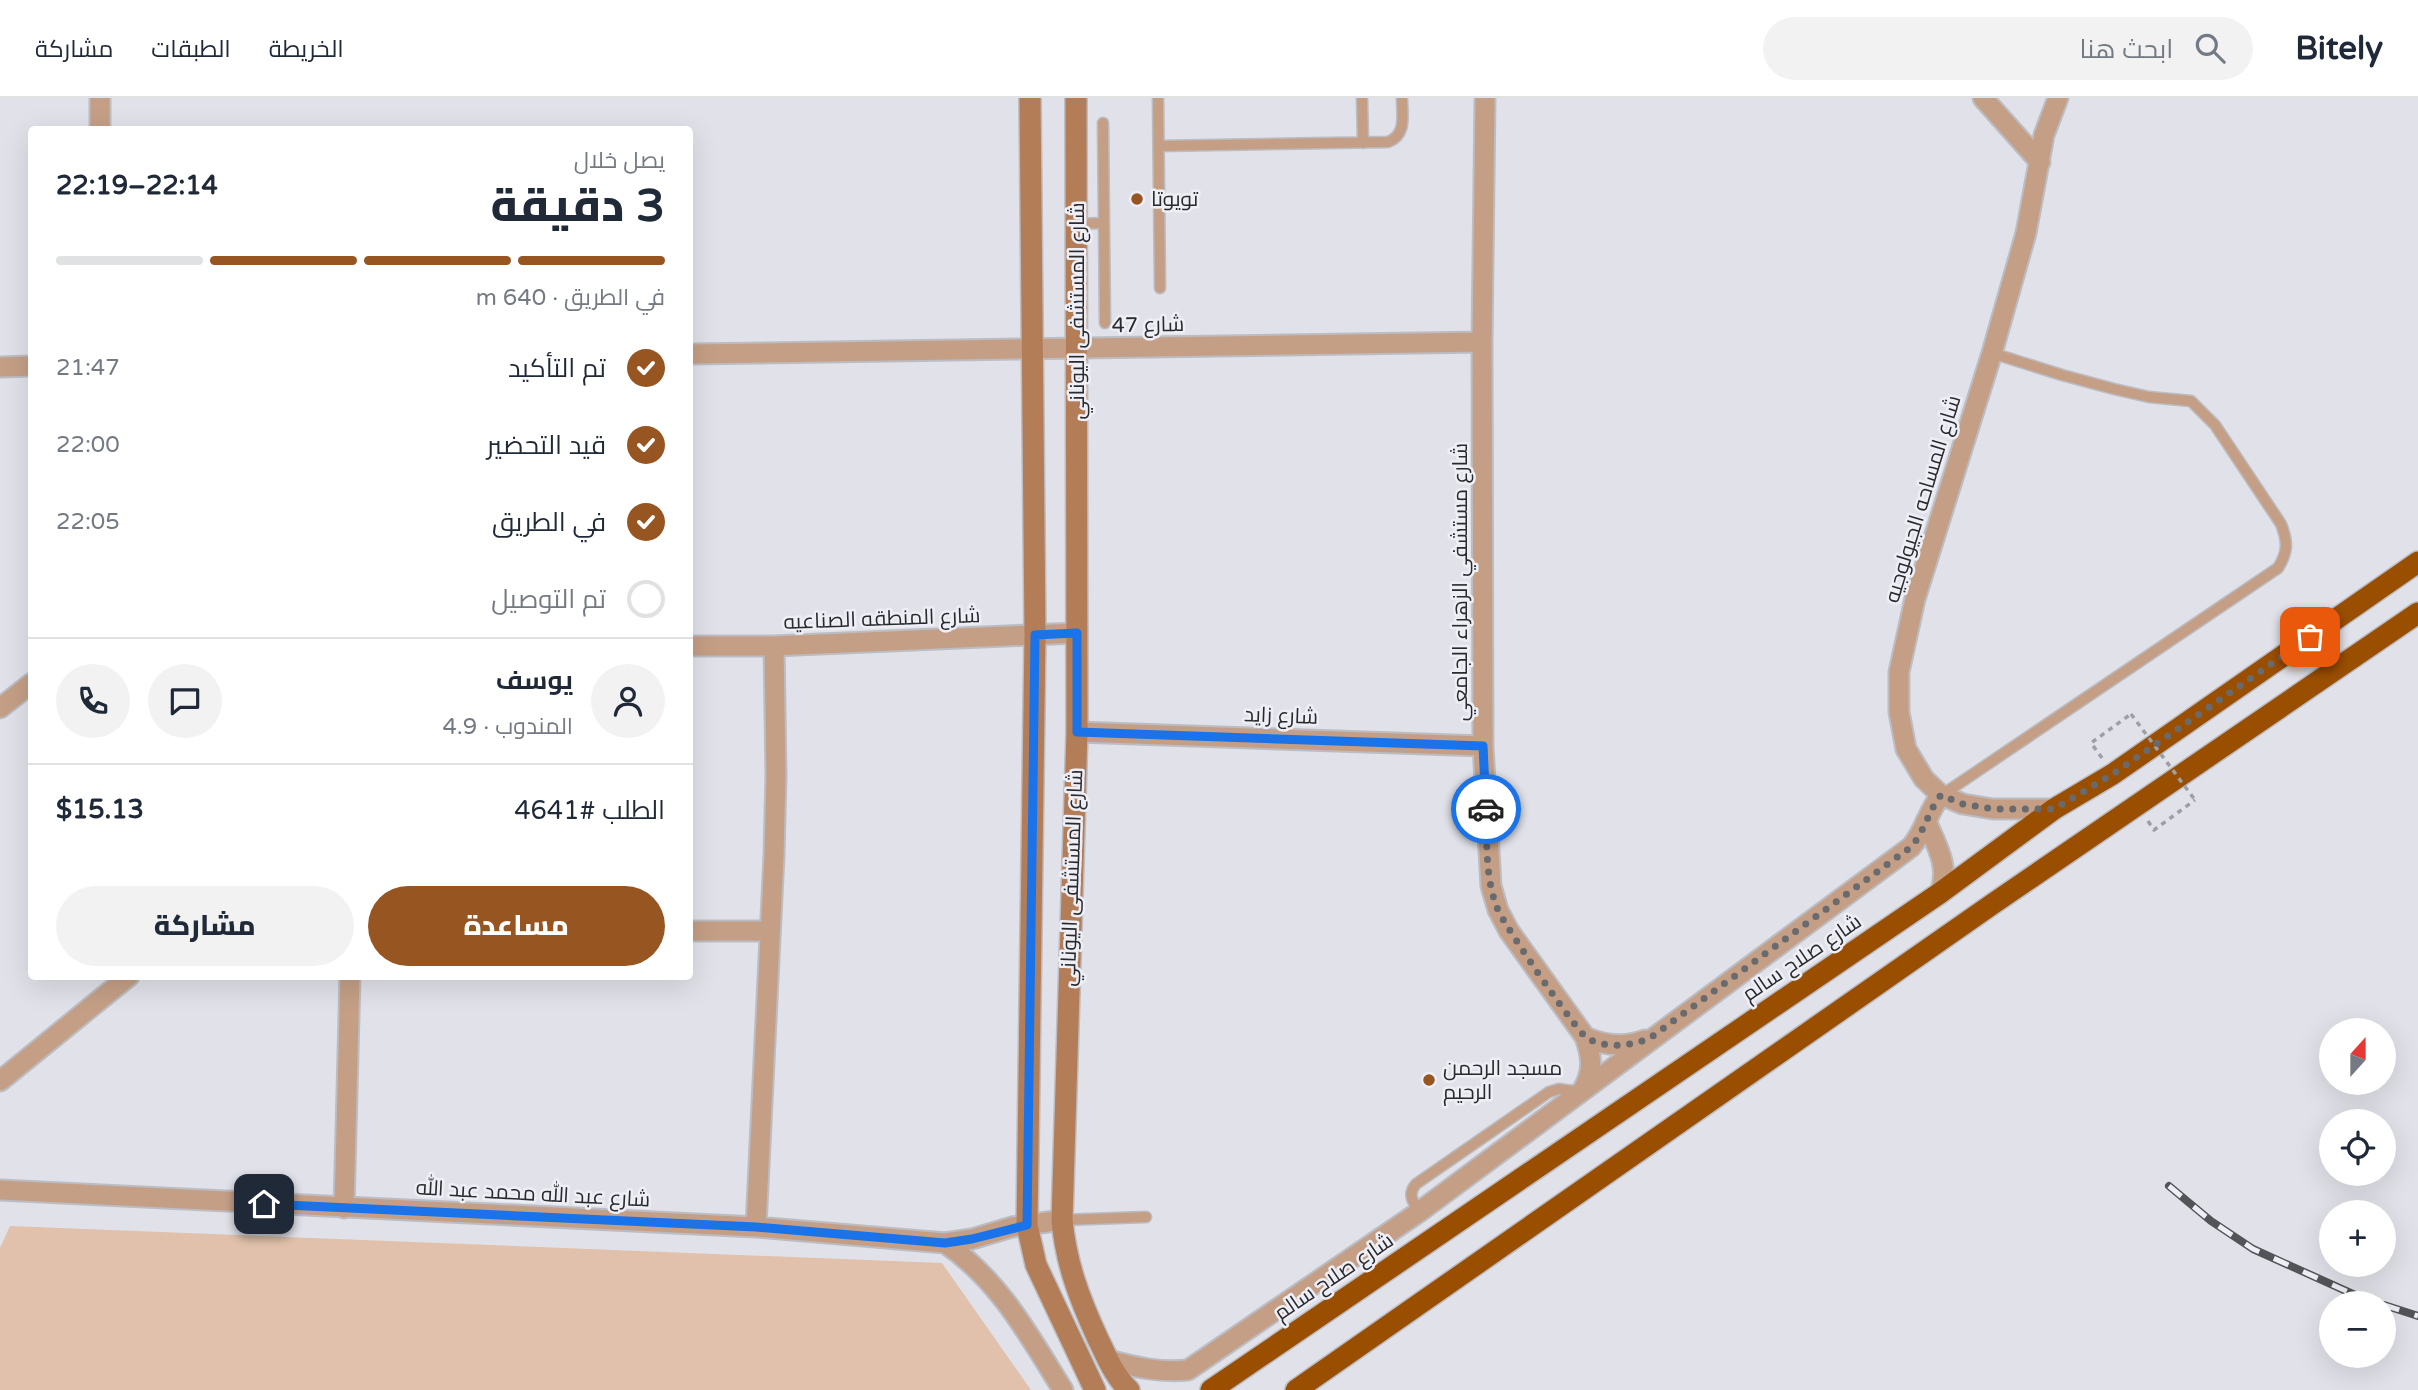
<!DOCTYPE html>
<html lang="ar">
<meta charset="utf-8">
<style>
:root{--surface:#fff;--page:#f2f2f3;--text:#1f2937;--muted:#747a83;--line:#e0e1e3;--accent:#975522}
body{margin:0;font-family:"Varela Round",Cairo,sans-serif;background:var(--page);color:var(--text);direction:rtl;height:100vh;display:flex;flex-direction:column;font-size:26px;white-space:nowrap}
*{box-sizing:border-box;margin:0}
p{font-size:23px;color:var(--muted)}
.icon{flex:none;width:38px;height:38px;fill:none;stroke:currentColor;stroke-width:2;stroke-linecap:round;stroke-linejoin:round}
.map{position:relative;flex:1;overflow:hidden;direction:ltr}
.side{position:absolute;left:28px;top:28px;width:665px;height:854px;display:flex;flex-direction:column;background:var(--surface);border-radius:7px;box-shadow:0 7px 28px #0002;direction:rtl}
.side>*{flex:none}
.needle{width:46px;rotate:21deg}
.buttons{position:absolute;left:2319px;top:920px;display:grid;gap:14px}
.buttons a{display:grid;place-items:center;width:77px;height:77px;border-radius:50%;background:var(--surface);box-shadow:0 7px 28px #0002;font-size:35px}
.pin{position:absolute;display:grid;place-items:center;width:60px;height:60px;color:#fff;margin:-30px;border-radius:14px;box-shadow:0 4px 10px #0006}
.courier{position:absolute;display:grid;place-items:center;width:70px;height:70px;margin:-35px;border:5px solid #1a73e8;border-radius:50%;background:#fff;color:#222;box-shadow:0 2px 9px #0007}
.overview em{font-style:normal;font-weight:800}
.overview div{display:flex;flex-direction:column-reverse}
.overview{display:flex;align-items:center;justify-content:space-between;height:119px;padding:0 28px}
h1{font-size:46px;font-weight:800;line-height:52px}
.bar{display:grid;grid-template-columns:repeat(4,1fr);gap:10px 7px;align-content:center;height:84px;padding:0 28px}
.bar i{height:9px;border-radius:5px;background:var(--line)}
.bar .on{background:var(--accent)}
.bar p{grid-column:span 4}
.line{display:flex;align-items:center;gap:18px;padding:0 28px;border-top:2px solid var(--line)}
.line div{flex:1}
.round{display:grid;place-items:center;flex:none;width:74px;height:74px;border-radius:37px;background:var(--page)}
ol{padding:0 28px;list-style:none}
li{display:flex;align-items:center;gap:21px;height:77px}
li p{margin-inline-start:auto}
li .icon{padding:7px;border-radius:50%;background:var(--accent);color:#fff;stroke-width:4}
li:last-child{color:var(--muted)}
li i{width:38px;height:38px;border:4px solid var(--line);border-radius:50%}
.cta{display:flex;gap:14px;margin-top:auto;padding:14px 28px}
.cta a{flex:1;height:80px;border-radius:42px;background:var(--accent);color:#fff;font-size:28px;font-weight:800;line-height:80px;text-align:center}
.cta a+a{background:var(--page);color:var(--text)}
header{display:flex;align-items:center;gap:42px;box-sizing:border-box;height:98px;padding:0 35px;background:var(--surface);border-bottom:2px solid var(--line)}
header strong{font-size:33px}
nav{display:flex;gap:38px;margin-inline-start:auto;font-size:24px}
.search{width:490px;height:63px;background:var(--page);display:flex;align-items:center;gap:18px;box-sizing:border-box;padding:0 24px;border-radius:38px;color:var(--muted);font-size:26px}
.map>svg:first-child{display:block}
</style>
<header>
<strong>Bitely</strong>
<div class="search"><svg class="icon" aria-label="search" viewBox="0 0 24 24"><circle cx="10" cy="10" r="6"/><path d="M15 15l6 6"/></svg>ابحث هنا</div>
<nav><a>الخريطة</a><a>الطبقات</a><a>مشاركة</a></nav>
</header>
<div class="map">
<svg width="2418" height="1292" viewBox="0 0 2418 1292">
<rect width="100%" height="100%" fill="#e1e2e9"/>
<path fill="#e1c1ab" d="M10 1128 942 1165 1031 1292H0V1150Z"/>
<g fill="none" stroke-linecap="round" stroke-linejoin="round">
<defs>
<path id="lane" d="M1158 0 1160 190
M1362 0 1363 45
M1103 25 1105 225
M1159 48 1388 44C1407 37 1402 17 1402 0
M1076 126 1104 125
M1942 697 2278 470C2288 454 2288 444 2281 426L2215 327 2191 303 2149 299 2114 291 2062 277 1992 255
M1419 1114C1413 1104 1407 1096 1416 1086L1549 994 1559 991 1579 994
M1062 1122 1146 1119"/>
<path id="street" d="M100 0V32
M1485 0 1482 244 1483 648 1491 788 1498 812 1509 833 1585 939C1592 959 1594 974 1582 993
M1983 0 2040 64
M690 256 1482 244
M0 269 32 268
M690 548H774L1077 535
M0 610 32 585
M1077 634 1483 648
M2054 711H1993L1963 706 1941 697 1924 681 1906 651 1899 614V574L1915 501 1992 255 2026 135 2044 37 2058 0
M1926 723C1937 748 1950 769 1940 795
M690 833H769
M1585 939C1605 948 1624 950 1645 942
M0 983 129 878
M0 1092 756 1129 945 1145 972 1141 1012 1129 1062 1122
M344 1110 350 878
M756 1129 774 757 776 677 774 548
M945 1145C1000 1183 1028 1236 1063 1292
M1108 1262C1135 1269 1159 1275 1188 1272L1419 1114 1911 749C1925 733 1928 713 1941 697"/>
<path id="secondary" d="M1030 0 1035 537 1027 1127 1036 1167 1095 1292
M1076 0 1077 634 1062 1122C1066 1166 1080 1202 1098 1241 1107 1259 1114 1278 1129 1292"/>
<path id="highway" d="M1211 1292 1940 795 2054 711 2113 676 2418 464
M1296 1292 1994 805 2418 515"/>
</defs>
<use href="#lane" stroke="#bcbdc3" stroke-width="13"/>
<use href="#street" stroke="#bcbdc3" stroke-width="23"/>
<use href="#secondary" stroke="#bcbdc3" stroke-width="24"/>
<use href="#highway" stroke="#bcbdc3" stroke-width="24"/>
<path stroke="#9e9fa4" stroke-width="3.5" stroke-dasharray="5 5" stroke-linecap="butt" d="M2102 660 2091 645 2131 616
M2148 723 2154 732 2195 702"/>
<use href="#lane" stroke="#c49f86" stroke-width="10"/>
<use href="#street" stroke="#c49f86" stroke-width="19"/>
<use href="#secondary" stroke="#b37d58" stroke-width="21"/>
<use href="#highway" stroke="#9a4e00" stroke-width="21"/>
<defs>
<path id="rail" d="M2169 1088 2211 1123 2253 1151 2364 1201 2380 1206
M2384 1207 2418 1218"/>
</defs>
<use href="#rail" stroke="#535457" stroke-width="8"/>
<use href="#rail" stroke="#eeeff6" stroke-width="5" stroke-dasharray="16" stroke-linecap="butt"/>
<path stroke="#9e9fa4" stroke-width="3.5" stroke-dasharray="5 5" stroke-linecap="butt" d="M2131 616 2195 702"/>
</g>
<g fill="none" stroke-linecap="round" stroke-linejoin="round">
<path stroke="#696a6e" stroke-width="7" stroke-dasharray="0 12.6" d="M1486 711C1487 744 1485 781 1498 812 1505 828 1576 933 1587 940 1607 951 1630 948 1650 940L1911 749C1925 733 1928 713 1941 697L1963 706 1993 711H2054L2113 676 2310 539"/>
<path stroke="#1a73e8" stroke-width="9" d="M264 1106 756 1129 945 1145 972 1141 1027 1127 1035 537 1077 535V634L1483 648 1486 711"/>
</g>
<g fill="#975522" stroke="#eeeff6" stroke-width="2.5">
<circle cx="1137" cy="101" r="7"/>
<circle cx="1429" cy="982" r="7"/>
</g>
<g text-anchor="middle" dominant-baseline="central" stroke-width="5" stroke-linejoin="round" paint-order="stroke">
<g font-size="21" fill="#292a2c" stroke="#eeeff6" text-anchor="start">
<text x="1151" y="101">تويوتا</text>
<text x="1443" y="970">مسجد الرحمن<tspan x="1443" dy="24">الرحيم</tspan></text>
</g>
<g font-size="21" fill="#292a2c" stroke="#eeeff6">
<text transform="translate(1077 213) rotate(-90)">شارع المستشفى اليوناني</text>
<text transform="translate(1148 227) rotate(-1)">شارع 47</text>
<text transform="translate(1923 401) rotate(-73)">شارع المساحه الجيولوجيه</text>
<text transform="translate(1460 484) rotate(-90)">شارع مستشفي الزهراء الجامعي</text>
<text transform="translate(882 521) rotate(-2)">شارع المنطقه الصناعيه</text>
<text transform="translate(1281 618) rotate(2)">شارع زايد</text>
<text transform="translate(1072 780) rotate(-88)">شارع المستشفى اليوناني</text>
<text transform="translate(1802 860) rotate(-34)">شارع صلاح سالم</text>
<text transform="translate(533 1096) rotate(3)">شارع عبد الله محمد عبد الله</text>
<text transform="translate(1334 1179) rotate(-34)">شارع صلاح سالم</text>
</g>
</g>
</svg>
<div class="buttons">
<a><svg class="needle" viewBox="-14 -14 28 28"><path d="M0-13l5 13h-10z" fill="#e53935"/><path d="M0 13l5-13h-10z" fill="#747a83"/></svg></a>
<a><svg class="icon" aria-label="locate" viewBox="0 0 24 24"><circle cx="12" cy="12" r="6"/><path d="M12 2v4M12 18v4M2 12h4M18 12h4"/></svg></a>
<a>+</a>
<a>−</a>
</div>
<div class="pin" style="left:2310px;top:539px;background:#ea580c"><svg class="icon" aria-label="bag" viewBox="0 0 24 24"><path d="M5 8h14l-1 12H6zM9 8a3 3 0 0 1 6 0"/></svg></div>
<div class="pin" style="left:264px;top:1106px;background:#1f2937"><svg class="icon" aria-label="home" viewBox="0 0 24 24"><path d="M3 11l9-7 9 7M6 9v11h12V9"/></svg></div>
<div class="courier" style="left:1486px;top:711px"><svg class="icon" aria-label="car" viewBox="0 0 24 24"><path d="M5 17H2v-5l4-1 3-4h7l3 4 3 1v5h-3M9 17h6M6 11h13"/><circle cx="7" cy="17" r="2"/><circle cx="17" cy="17" r="2"/></svg></div>
<section class="side">
<div class="overview"><div><h1>3 دقيقة</h1><p>يصل خلال</p></div><em>22:14–22:19</em></div>
<div class="bar"><i class="on"></i><i class="on"></i><i class="on"></i><i></i><p>في الطريق · 640 m</p></div>
<ol>
<li><svg class="icon" aria-label="check" viewBox="0 0 24 24"><path d="M5 12l5 5 9-10"/></svg>تم التأكيد<p>21:47</p></li>
<li><svg class="icon" aria-label="check" viewBox="0 0 24 24"><path d="M5 12l5 5 9-10"/></svg>قيد التحضير<p>22:00</p></li>
<li><svg class="icon" aria-label="check" viewBox="0 0 24 24"><path d="M5 12l5 5 9-10"/></svg>في الطريق<p>22:05</p></li>
<li><i></i>تم التوصيل</li>
</ol>
<div class="line" style="height:126px"><a class="round"><svg class="icon" aria-label="person" viewBox="0 0 24 24"><circle cx="12" cy="8" r="4"/><path d="M4 21q1-7 8-7t8 7"/></svg></a><div><b>يوسف</b><p>المندوب · 4.9</p></div><a class="round"><svg class="icon" aria-label="chat" viewBox="0 0 24 24"><path d="M4 5h16v11H9l-5 4z"/></svg></a><a class="round"><svg class="icon" aria-label="phone" viewBox="0 0 24 24"><path d="M5 4h4l2 5-3 2q2 4 5 5l2-3 5 2v4C11 20 4 13 5 4z"/></svg></a></div>
<div class="line" style="height:91px"><div>الطلب #4641</div><b>$15.13</b></div>
<div class="cta"><a>مساعدة</a><a>مشاركة</a></div>
</section>
</div>
